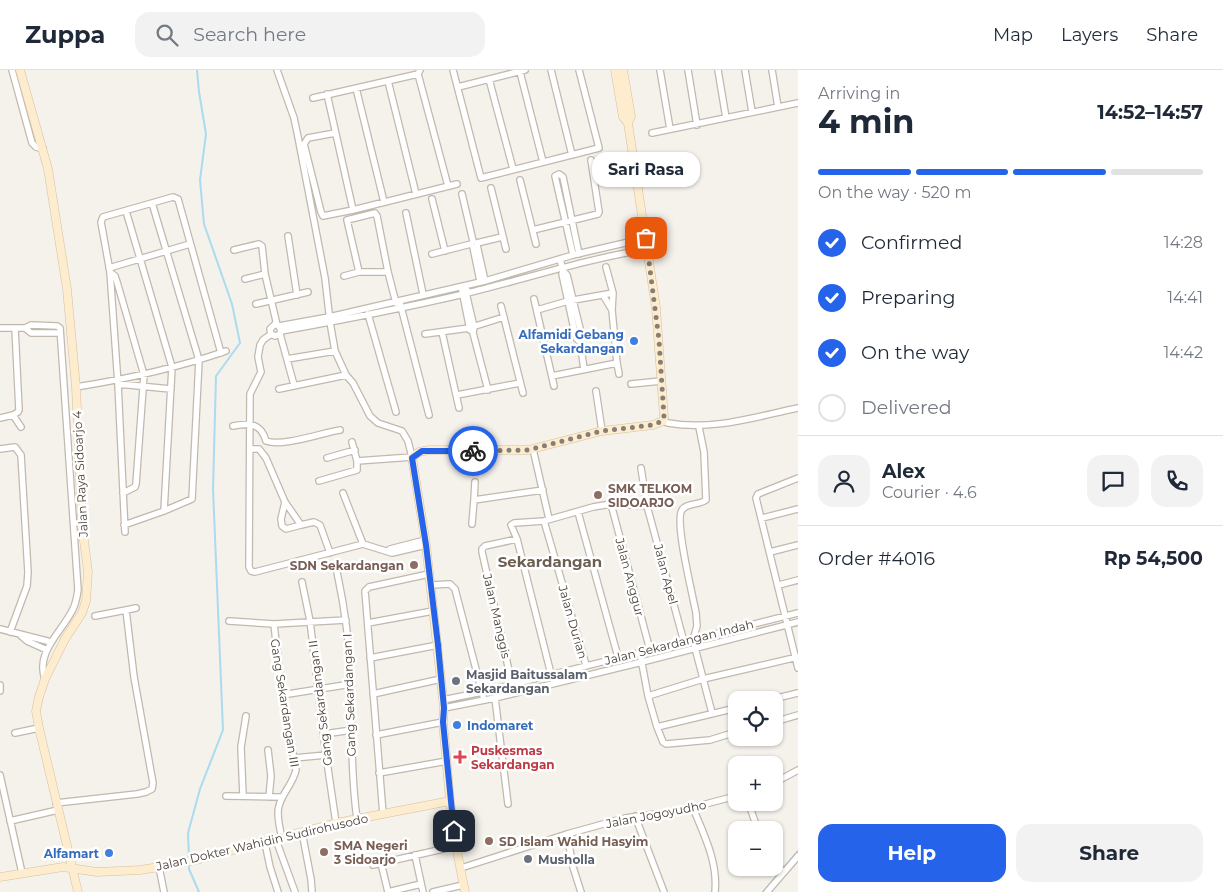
<!DOCTYPE html>
<meta charset="utf-8">
<style>
:root{--surface:#fff;--page:#f2f2f3;--text:#1f2937;--muted:#747a83;--line:#e0e1e3;--accent:#2563eb}
body{margin:0;font-family:Montserrat,sans-serif;background:var(--page);color:var(--text);height:100vh;display:flex;flex-direction:column;font-size:19px;white-space:nowrap}
*{box-sizing:border-box;margin:0}
p{font-size:16px;color:var(--muted)}
.icon{flex:none;width:28px;height:28px;fill:none;stroke:currentColor;stroke-width:2;stroke-linecap:round;stroke-linejoin:round}
.map{position:relative;flex:1;overflow:hidden}
.drawer{display:flex;flex-direction:column;background:var(--surface);width:425px}
.drawer>*{flex:none}
.fabs{position:absolute;left:728px;top:621px;display:grid;gap:10px}
.fabs a{display:grid;place-items:center;width:55px;height:55px;border-radius:10px;background:var(--surface);box-shadow:0 1px 4px #0004;font-size:25px}
.pin{position:absolute;display:grid;place-items:center;width:42px;height:42px;color:#fff;margin:-21px;border-radius:10px;box-shadow:0 2px 8px #0006}
.courier{position:absolute;display:grid;place-items:center;width:50px;height:50px;margin:-25px;border:4px solid #2563eb;border-radius:50%;background:#fff;color:#222;box-shadow:0 1px 6px #0007}
.bubble{position:absolute;height:35px;border-radius:15px;background:var(--surface);box-shadow:0 1px 4px #0004;font-size:16px;font-weight:700;line-height:35px;text-align:center}
.head em{font-style:normal;font-weight:700}
.head div{display:flex;flex-direction:column-reverse}
.head{display:flex;align-items:center;justify-content:space-between;height:85px;padding:0 20px}
h1{font-size:32px;font-weight:700;line-height:38px}
.bar{display:grid;grid-template-columns:repeat(4,1fr);gap:8px 5px;align-content:center;height:60px;padding:0 20px}
.bar i{height:6px;border-radius:4px;background:var(--line)}
.bar .on{background:var(--accent)}
.bar p{grid-column:span 4}
.line{display:flex;align-items:center;gap:12px;padding:0 20px;border-top:1px solid var(--line)}
.line div{flex:1}
.round{display:grid;place-items:center;flex:none;width:52px;height:52px;border-radius:15px;background:var(--page)}
ol{padding:0 20px;list-style:none}
li{display:flex;align-items:center;gap:15px;height:55px}
li p{margin-inline-start:auto}
li .icon{padding:5px;border-radius:50%;background:var(--accent);color:#fff;stroke-width:4}
li:last-child{color:var(--muted)}
li i{width:28px;height:28px;border:2px solid var(--line);border-radius:50%}
.button{display:flex;gap:10px;margin-top:auto;padding:10px 20px}
.button a{flex:1;height:58px;border-radius:15px;background:var(--accent);color:#fff;font-size:20px;font-weight:700;line-height:58px;text-align:center}
.button a+a{background:var(--page);color:var(--text)}
header{display:flex;align-items:center;gap:30px;box-sizing:border-box;height:70px;padding:0 25px;background:var(--surface);border-bottom:1px solid var(--line)}
header strong{font-size:24px}
nav{display:flex;gap:28px;margin-inline-start:auto;font-size:18px}
.search{width:350px;height:45px;background:var(--page);display:flex;align-items:center;gap:12px;box-sizing:border-box;padding:0 18px;border-radius:15px;color:var(--muted);font-size:19px}
main{display:flex;flex:1;min-height:0}
.map>svg:first-child{display:block}
</style>
<header>
<strong>Zuppa</strong>
<div class="search"><svg class="icon" aria-label="search" viewBox="0 0 24 24"><circle cx="10" cy="10" r="6"/><path d="M15 15l6 6"/></svg>Search here</div>
<nav><a>Map</a><a>Layers</a><a>Share</a></nav>
</header>
<main>
<div class="map">
<svg width="798" height="822" viewBox="0 0 798 822">
<rect width="100%" height="100%" fill="#f5f1eb"/>
<g fill="none" stroke-linecap="round" stroke-linejoin="round">
<path stroke="#abdbef" stroke-width="2" d="M189 789 188 763 200 719 223 660 213 419 216 306 240 273 232 234 204 154 200 110 206 64 199 22 197 0
M189 794V799L199 822
M763 822 798 781"/>
<defs>
<path id="street" d="M12 0 32 73 36 77 43 79
M277 0 294 48 298 67 325 208 330 252 335 281 346 305 353 313 370 346 378 353 402 361 408 371 412 387 357 391V400L319 411
M420 0 418 4 448 116
M453 0 481 108 599 78 579 0
M551 0 572 85
M660 0 670 59
M688 0 697 55
M718 0 726 48
M745 0 752 42
M772 0 778 37
M520 2 543 92
M489 9 513 99
M388 11 416 124
M458 17 525 0
M356 18 384 132
M327 24 353 140
M313 28 418 4
M335 63 308 68 304 74 321 142 323 146 353 140 457 114
M652 63 798 33
M520 110 536 174
M491 118 506 179
M462 124 473 171
M432 129 445 181
M152 133 199 290 192 429 164 441
M406 143 423 224
M533 160 598 144 599 142 591 90
M288 166 297 225
M477 173 502 167
M477 175 485 211
M473 177 480 211
M234 180 259 174 262 176 265 204 277 255
M432 184 471 174
M573 185 555 106 559 104 563 107 579 184
M560 189 563 201 567 205 582 267 580 272 584 299
M606 197 613 223 612 240 617 293 619 304
M109 198 190 174
M563 201 562 204 576 268 580 272
M110 202 115 206 117 212 144 305 136 414 135 417 123 423
M359 202 347 150 375 143 377 146 388 202 396 233
M344 206 359 202H388
M245 209 265 204
M462 220 470 260
M467 220 466 223 474 257 473 263 488 320
M603 225 612 240
M534 229 554 316
M400 233 429 345
M256 234 308 222
M501 236 523 323
M537 240 568 231 613 223
M368 244 396 342
M279 256 329 247 485 211 573 185 646 168
M0 258H25L31 255 57 256 60 258 78 520C77 526 76 533 73 539 62 562 35 582 45 609
M25 258 31 263H60
M281 261 279 256 275 254 270 259 271 264 275 266 280 264 281 261C342 250 404 238 464 224 525 209 586 189 648 179
M442 262 459 338
M271 264 263 270 260 275 258 287 261 302 250 324 249 497 251 501 255 502 363 474 392 483 426 475
M280 264 294 315
M425 264 469 258 504 247
M287 289 335 281
M552 306 617 293
M118 314 171 319
M631 314 661 311
M76 317C127 309 177 298 226 281
M279 319 346 305
M596 321 602 361
M457 325 520 313
M13 345 21 357
M664 347 665 352 668 353C711 361 755 347 798 338
M0 348 13 345 18 342 19 340 15 258
M233 356C250 353 261 353 266 371 283 377 321 363 340 360
M699 357 704 382 706 430C700 435 686 433 682 440 674 451 693 526 696 543L697 556 693 570 712 643
M352 372 357 391
M0 379 15 377 21 385 28 502 27 516 10 562
M250 379H259L266 388 285 432 301 455 314 452 320 455 330 483
M533 379 549 449
M327 388 355 380
M641 398 647 436 684 572
M798 408 758 424 756 428 798 598
M475 412 474 430 543 420
M343 423 363 474
M285 432 281 449 282 456 286 459 301 455
M611 434 650 580
M578 442 618 587
M762 448 798 439
M544 451 586 595
M472 454 474 430
M124 455 164 441 172 297 126 141
M125 462 118 314 110 202 101 152 103 147 173 127 178 129 221 283
M388 481 390 479 425 470
M770 482 798 475
M337 502C345 539 350 577 351 616 352 660 351 705 357 749
M302 512 310 551 326 685 336 753
M431 515 450 514 455 519 483 626
M779 515 798 510
M95 546 126 540
M229 551 274 554 346 550
M368 553 433 541
M274 554 282 625 296 700C293 714 282 723 279 736 276 745 280 759 282 768
M0 559 51 572
M20 565 27 571 47 580
M640 583 648 626 657 657 736 638
M370 588 438 575
M551 604 517 469 511 455 514 453 544 451 593 437 611 434 647 436
M512 614 482 482V479L485 476 517 469
M0 615V621
M373 624 441 609
M282 625 351 614
M648 626 703 609 798 587
M495 628 508 734
M443 630 482 622 798 543
M769 630 798 623
M444 638 495 628 642 592 798 552
M774 652 798 645
M657 657 663 672 666 674 710 670 736 662
M15 663 39 658
M324 664 352 660
M376 665 443 652
M268 680 271 706 269 727
M294 688 326 685
M379 703 447 691
M0 705 22 803
M774 713 798 700
M226 726 282 727
M243 726 241 677 246 646
M748 732 758 760
M56 733 137 724 146 722 152 719 153 713 134 607 126 540 136 538
M693 738C704 765 718 792 715 822
M383 744 365 521 369 517 429 504
M635 746 664 822
M10 751 58 740
M302 762 311 809 312 822
M567 764 573 797 581 822
M276 770 295 822
M265 773 270 797 278 822
M415 785 423 822
M774 789 783 802
M381 793 388 822
M373 795 456 776
M159 797 164 822
M461 798 567 764 625 748 679 741 736 726
M388 822 421 814
M433 822 463 815
M767 822 798 786"/>
<path id="secondary" d="M20 0 48 99 67 219 76 317 82 455 88 502 86 531 82 543 65 569 45 609 39 627 36 641 39 658 78 822
M615 0 623 47 628 53
M0 807 63 797 97 802 140 800 159 797 200 789 336 753 450 731
M465 822 456 776 450 731 443 652 444 638 426 475 412 387 419 382 429 380H528L602 361 653 355 663 351 664 347 656 238 628 53 631 46 623 0"/>
</defs>
<use href="#street" stroke="#c1b8ae" stroke-width="8"/>
<use href="#secondary" stroke="#d6c19f" stroke-width="9"/>
<use href="#street" stroke="#fff" stroke-width="5.5"/>
<use href="#secondary" stroke="#fdecce" stroke-width="8"/>
</g>
<g fill="none" stroke-linecap="round" stroke-linejoin="round">
<path stroke="#867f77" stroke-width="5" stroke-dasharray="0 9" d="M473 381 528 380 602 361 653 355 662 351 664 347 659 270 646 168"/>
<path stroke="#2563eb" stroke-width="6" d="M454 761 443 652 444 638 438 575 426 475 412 388 422 381H473"/>
</g>
<g fill="#3f7fe0" stroke="#fff" stroke-width="2">
<circle cx="634" cy="271" r="5"/>
<circle cx="457" cy="655" r="5"/>
<circle cx="109" cy="783" r="5"/>
</g>
<g fill="#8d6e63" stroke="#fff" stroke-width="2">
<circle cx="598" cy="425" r="5"/>
<circle cx="414" cy="495" r="5"/>
<circle cx="489" cy="771" r="5"/>
<circle cx="324" cy="782" r="5"/>
</g>
<g fill="#6b7280" stroke="#fff" stroke-width="2">
<circle cx="456" cy="611" r="5"/>
<circle cx="528" cy="789" r="5"/>
</g>
<path fill="#e0444e" stroke="#fff" stroke-width="2" d="M457.5 679.5h5v5h5v5h-5v5h-5v-5h-5v-5h5z"/>
<g text-anchor="middle" dominant-baseline="central" stroke-width="5" stroke-linejoin="round" paint-order="stroke">
<g font-size="12" font-weight="bold" fill="#366cbe" stroke="#fff" text-anchor="end">
<text x="624" y="264">Alfamidi Gebang<tspan x="624" dy="14">Sekardangan</tspan></text>
<text x="467" y="655" text-anchor="start">Indomaret</text>
<text x="99" y="783">Alfamart</text>
</g>
<g font-size="12" fill="#4a4139" stroke="#fff">
<text transform="translate(80 404) rotate(-93)">Jalan Raya Sidoarjo 4</text>
<text transform="translate(666 504) rotate(75)">Jalan Apel</text>
<text transform="translate(630 507) rotate(75)">Jalan Anggur</text>
<text transform="translate(497 546) rotate(77)">Jalan Manggis</text>
<text transform="translate(573 552) rotate(74)">Jalan Durian</text>
<text transform="translate(679 572) rotate(-14)">Jalan Sekardangan Indah</text>
<text transform="translate(349 625) rotate(-92)">Gang Sekardangan I</text>
<text transform="translate(285 633) rotate(81)">Gang Sekardangan III</text>
<text transform="translate(320 633) rotate(-97)">Gang Sekardangan II</text>
<text transform="translate(656 744) rotate(-11)">Jalan Jogoyudho</text>
<text transform="translate(262 772) rotate(-13)">Jalan Dokter Wahidin Sudirohusodo</text>
</g>
<g font-size="12" font-weight="bold" fill="#785e54" stroke="#fff" text-anchor="start">
<text x="608" y="418">SMK TELKOM<tspan x="608" dy="14">SIDOARJO</tspan></text>
<text x="404" y="495" text-anchor="end">SDN Sekardangan</text>
<text x="499" y="771">SD Islam Wahid Hasyim</text>
<text x="334" y="775">SMA Negeri<tspan x="334" dy="14">3 Sidoarjo</tspan></text>
</g>
<g font-size="12" font-weight="bold" fill="#5b616d" stroke="#fff" text-anchor="start">
<text x="466" y="604">Masjid Baitussalam<tspan x="466" dy="14">Sekardangan</tspan></text>
<text x="538" y="789">Musholla</text>
</g>
<g font-size="12" font-weight="bold" fill="#be3a42" stroke="#fff" text-anchor="start">
<text x="471" y="680">Puskesmas<tspan x="471" dy="14">Sekardangan</tspan></text>
</g>
<g font-size="15" font-weight="bold" fill="#6c5e51" stroke="#fff">
<text x="550" y="491">Sekardangan</text>
</g>
</g>
</svg>
<div class="fabs">
<a><svg class="icon" aria-label="locate" viewBox="0 0 24 24"><circle cx="12" cy="12" r="6"/><path d="M12 2v4M12 18v4M2 12h4M18 12h4"/></svg></a>
<a>+</a>
<a>−</a>
</div>
<div class="pin" style="left:646px;top:168px;background:#ea580c"><svg class="icon" aria-label="bag" viewBox="0 0 24 24"><path d="M5 8h14l-1 12H6zM9 8a3 3 0 0 1 6 0"/></svg></div>
<div class="pin" style="left:454px;top:761px;background:#1f2937"><svg class="icon" aria-label="home" viewBox="0 0 24 24"><path d="M3 11l9-7 9 7M6 9v11h12V9"/></svg></div>
<div class="courier" style="left:473px;top:381px"><svg class="icon" aria-label="bike" viewBox="0 0 24 24"><circle cx="6" cy="16" r="4"/><circle cx="18" cy="16" r="4"/><path d="M6 16l4-8h5l3 8M10 8l3 8H6M13 5h3"/></svg></div>
<div class="bubble" style="left:592px;top:82px;width:108px">Sari Rasa</div>
</div>
<section class="drawer">
<div class="head"><div><h1>4 min</h1><p>Arriving in</p></div><em>14:52–14:57</em></div>
<div class="bar"><i class="on"></i><i class="on"></i><i class="on"></i><i></i><p>On the way · 520 m</p></div>
<ol>
<li><svg class="icon" aria-label="check" viewBox="0 0 24 24"><path d="M5 12l5 5 9-10"/></svg>Confirmed<p>14:28</p></li>
<li><svg class="icon" aria-label="check" viewBox="0 0 24 24"><path d="M5 12l5 5 9-10"/></svg>Preparing<p>14:41</p></li>
<li><svg class="icon" aria-label="check" viewBox="0 0 24 24"><path d="M5 12l5 5 9-10"/></svg>On the way<p>14:42</p></li>
<li><i></i>Delivered</li>
</ol>
<div class="line" style="height:90px"><a class="round"><svg class="icon" aria-label="person" viewBox="0 0 24 24"><circle cx="12" cy="8" r="4"/><path d="M4 21q1-7 8-7t8 7"/></svg></a><div><b>Alex</b><p>Courier · 4.6</p></div><a class="round"><svg class="icon" aria-label="chat" viewBox="0 0 24 24"><path d="M4 5h16v11H9l-5 4z"/></svg></a><a class="round"><svg class="icon" aria-label="phone" viewBox="0 0 24 24"><path d="M5 4h4l2 5-3 2q2 4 5 5l2-3 5 2v4C11 20 4 13 5 4z"/></svg></a></div>
<div class="line" style="height:65px"><div>Order #4016</div><b>Rp 54,500</b></div>
<div class="button"><a>Help</a><a>Share</a></div>
</section>
</main>
